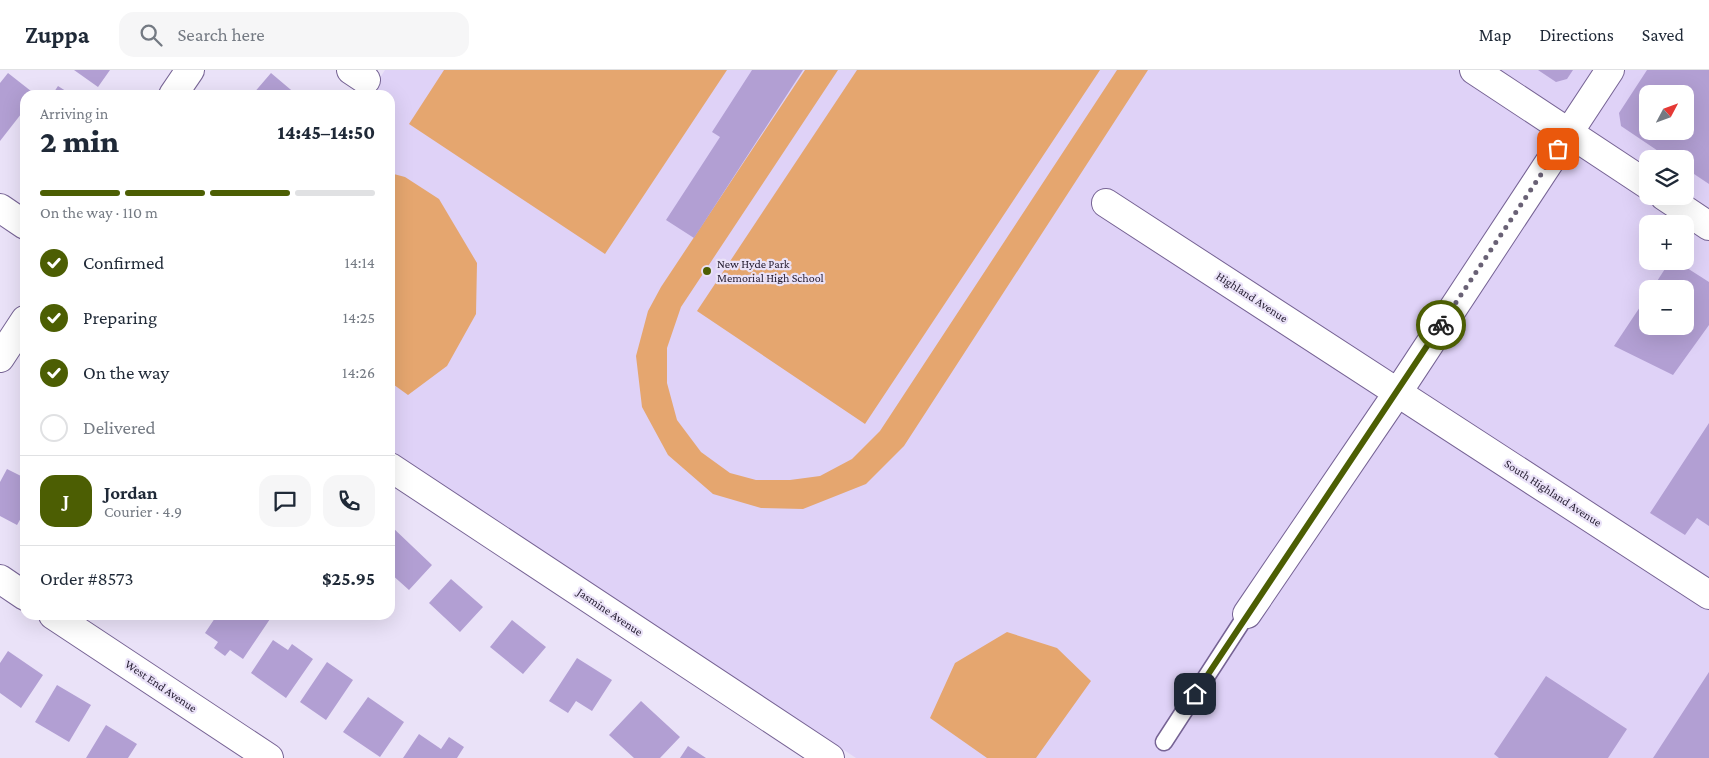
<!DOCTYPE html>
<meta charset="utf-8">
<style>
:root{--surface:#fff;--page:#f6f6f7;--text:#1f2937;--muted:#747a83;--line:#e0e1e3;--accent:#4c5e03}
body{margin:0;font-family:"Crimson Pro",serif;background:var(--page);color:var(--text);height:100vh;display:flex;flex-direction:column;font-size:19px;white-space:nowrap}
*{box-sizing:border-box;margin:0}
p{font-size:16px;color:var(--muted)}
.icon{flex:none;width:28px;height:28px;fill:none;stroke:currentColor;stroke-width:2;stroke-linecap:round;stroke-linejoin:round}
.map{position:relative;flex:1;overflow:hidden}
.sheet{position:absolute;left:20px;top:20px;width:375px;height:530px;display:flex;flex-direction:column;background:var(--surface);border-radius:15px;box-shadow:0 5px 20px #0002}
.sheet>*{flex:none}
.needle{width:32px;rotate:49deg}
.fabs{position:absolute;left:1639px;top:15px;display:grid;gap:10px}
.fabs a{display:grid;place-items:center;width:55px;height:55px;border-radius:10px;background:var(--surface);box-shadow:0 5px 20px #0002;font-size:25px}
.pin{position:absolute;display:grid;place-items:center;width:42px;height:42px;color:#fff;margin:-21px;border-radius:10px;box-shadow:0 2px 8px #0006}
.courier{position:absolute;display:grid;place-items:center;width:50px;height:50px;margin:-25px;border:4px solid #4c5e03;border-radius:50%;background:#fff;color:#222;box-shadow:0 1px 6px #0007}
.overview em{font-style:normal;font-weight:800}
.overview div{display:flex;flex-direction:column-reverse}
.overview{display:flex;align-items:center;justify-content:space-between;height:85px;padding:0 20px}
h1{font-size:32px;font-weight:800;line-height:38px}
.bar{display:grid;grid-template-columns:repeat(4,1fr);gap:8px 5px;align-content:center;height:60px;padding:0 20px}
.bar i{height:6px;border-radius:4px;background:var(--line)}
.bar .selected{background:var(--accent)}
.bar p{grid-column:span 4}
.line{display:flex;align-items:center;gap:12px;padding:0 20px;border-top:1px solid var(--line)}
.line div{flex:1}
.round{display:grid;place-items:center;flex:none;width:52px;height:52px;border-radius:15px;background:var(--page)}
ol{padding:0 20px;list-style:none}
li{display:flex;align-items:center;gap:15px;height:55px}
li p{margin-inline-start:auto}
li .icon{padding:5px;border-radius:50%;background:var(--accent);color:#fff;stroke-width:4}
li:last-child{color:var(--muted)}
li i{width:28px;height:28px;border:2px solid var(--line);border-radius:50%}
header{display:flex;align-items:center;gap:30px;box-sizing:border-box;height:70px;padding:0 25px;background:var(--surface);border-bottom:1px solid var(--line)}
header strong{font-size:24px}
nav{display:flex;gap:28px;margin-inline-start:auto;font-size:18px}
.search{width:350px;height:45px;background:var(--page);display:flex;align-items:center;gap:12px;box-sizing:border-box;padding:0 18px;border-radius:15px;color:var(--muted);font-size:19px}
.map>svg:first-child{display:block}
</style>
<header>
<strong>Zuppa</strong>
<div class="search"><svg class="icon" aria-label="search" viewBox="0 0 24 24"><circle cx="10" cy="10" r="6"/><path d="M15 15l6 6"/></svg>Search here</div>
<nav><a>Map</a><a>Directions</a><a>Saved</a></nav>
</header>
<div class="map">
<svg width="1709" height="688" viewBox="0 0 1709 688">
<rect width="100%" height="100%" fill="#eae2f8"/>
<path fill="#dfd2f7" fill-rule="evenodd" d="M385 0H1709V688H856L390 380V25H369ZM1648 24H1685V61H1648ZM1648 89H1685V126H1648ZM1648 154H1685V191H1648ZM1648 219H1685V256H1648Z"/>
<path fill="#e5a66f" d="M444 0H727L605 184 409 54Z
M805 0H838L681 237 667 278V313L677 350 701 382 730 403 756 410H790L820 406 852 389 880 361 1117 0H1148L904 376 866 414 803 439 761 438 713 424 668 385 642 337 636 286 648 241 661 217Z
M857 0H1100L865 354 697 241Z
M390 103 405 107 439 129 477 193 476 244 447 296 408 325 390 312Z
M1007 562 1057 578 1091 611 1036 688H987L930 648 955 593Z"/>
<path fill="#b29fd3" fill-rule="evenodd" d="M74 0H110L98 17Z
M752 0H803L694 168 666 150 720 67 712 62Z
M1538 0H1573L1567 9 1556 12Z
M1647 0H1709V114L1685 98V89H1670L1621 56 1619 43ZM1648 24H1685V61H1648Z
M8 3 36 25H25V39L0 71V13Z
M271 3 297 25H252Z
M58 16 72 25H52Z
M1670 191H1676L1709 212V255L1673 305 1614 276 1648 225V256H1685V219H1652Z
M1709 353V456L1697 448 1685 465 1650 443Z
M7 399 25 408V441L17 455 0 446V412Z
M391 456 432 495 409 520 390 503Z
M451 509 483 537 460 562 429 533Z
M217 545H263L270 549 243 589 230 580 225 586 214 578 218 572 205 563Z
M512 550 546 577 523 604 490 577Z
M273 570 288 580 292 574 313 589 286 628 251 603Z
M8 581 43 605 21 638 0 623V593Z
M577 588 612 610 592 641 576 631 568 643 549 631Z
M327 592 353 610 326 650 300 632Z
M1709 602V688H1653Z
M1546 606 1627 659 1608 688H1499L1494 684Z
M57 615 91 635 69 672 35 652Z
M368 627 404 652 380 687 343 662Z
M641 631 680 667 660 688H634L609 665Z
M106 655 137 674 128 688H86Z
M419 664 441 679 449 667 464 677 457 688H403Z
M688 676 706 688H680Z"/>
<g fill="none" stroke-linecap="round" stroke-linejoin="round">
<defs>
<path id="lane" d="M1164 672 1247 544"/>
<path id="street" d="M351 0 366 10
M1474 0 1648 115
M173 25 190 0
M1664 126 1709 156
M1106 133 1709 525
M0 138 25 155
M0 288 25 250
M390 397 830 688
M0 509 25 526
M1247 544 1398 322 1610 0
M53 545 269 688"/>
</defs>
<use href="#lane" stroke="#766394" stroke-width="19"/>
<use href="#street" stroke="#766394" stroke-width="30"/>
<use href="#lane" stroke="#fff" stroke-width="16"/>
<use href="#street" stroke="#fff" stroke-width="28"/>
</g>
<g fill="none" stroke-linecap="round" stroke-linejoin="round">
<path stroke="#696175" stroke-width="5" stroke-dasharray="0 9" d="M1441 255 1558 79"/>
<path stroke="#4c5e03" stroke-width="6" d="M1195 624 1441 255"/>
</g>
<circle fill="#4c5e03" stroke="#eae2f8" stroke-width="2" cx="707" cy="201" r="5"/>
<g text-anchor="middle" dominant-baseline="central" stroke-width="4.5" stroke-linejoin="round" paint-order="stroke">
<g font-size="12" fill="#231b2f" stroke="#eae2f8" text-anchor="start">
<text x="717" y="194">New Hyde Park<tspan x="717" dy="14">Memorial High School</tspan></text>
</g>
<g font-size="12" fill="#231b2f" stroke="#eae2f8">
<text transform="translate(1252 227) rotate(33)">Highland Avenue</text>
<text transform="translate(1553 423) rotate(33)">South Highland Avenue</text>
<text transform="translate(610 542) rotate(34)">Jasmine Avenue</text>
<text transform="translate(161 616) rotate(34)">West End Avenue</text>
</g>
</g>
</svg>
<div class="fabs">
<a><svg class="needle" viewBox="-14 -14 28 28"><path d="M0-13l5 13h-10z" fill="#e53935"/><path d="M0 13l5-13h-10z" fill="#747a83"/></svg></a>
<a><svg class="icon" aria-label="layers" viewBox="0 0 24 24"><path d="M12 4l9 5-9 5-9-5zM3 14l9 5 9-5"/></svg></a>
<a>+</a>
<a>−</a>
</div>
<div class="pin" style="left:1558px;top:79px;background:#ea580c"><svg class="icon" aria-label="bag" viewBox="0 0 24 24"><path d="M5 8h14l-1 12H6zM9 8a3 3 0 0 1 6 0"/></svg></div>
<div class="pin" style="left:1195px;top:624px;background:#1f2937"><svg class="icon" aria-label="home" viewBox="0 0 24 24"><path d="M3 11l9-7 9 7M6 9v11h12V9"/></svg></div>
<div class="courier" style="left:1441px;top:255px"><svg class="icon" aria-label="bike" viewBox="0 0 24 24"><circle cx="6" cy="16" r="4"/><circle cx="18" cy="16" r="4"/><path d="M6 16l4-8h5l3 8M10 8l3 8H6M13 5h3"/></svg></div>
<section class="sheet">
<div class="overview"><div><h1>2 min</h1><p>Arriving in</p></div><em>14:45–14:50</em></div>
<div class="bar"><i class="selected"></i><i class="selected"></i><i class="selected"></i><i></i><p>On the way · 110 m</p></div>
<ol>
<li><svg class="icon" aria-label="check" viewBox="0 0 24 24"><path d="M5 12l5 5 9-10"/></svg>Confirmed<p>14:14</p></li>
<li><svg class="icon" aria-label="check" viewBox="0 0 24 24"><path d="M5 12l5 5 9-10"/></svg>Preparing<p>14:25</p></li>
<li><svg class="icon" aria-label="check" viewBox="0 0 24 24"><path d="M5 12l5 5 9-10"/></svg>On the way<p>14:26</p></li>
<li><i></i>Delivered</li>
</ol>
<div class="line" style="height:90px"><b class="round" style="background:var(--accent);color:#fff">J</b><div><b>Jordan</b><p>Courier · 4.9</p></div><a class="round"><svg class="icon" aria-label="chat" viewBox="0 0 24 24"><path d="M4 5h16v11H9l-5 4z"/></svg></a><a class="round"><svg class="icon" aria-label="phone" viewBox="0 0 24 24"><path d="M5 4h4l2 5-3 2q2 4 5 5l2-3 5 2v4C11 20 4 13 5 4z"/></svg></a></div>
<div class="line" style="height:65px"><div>Order #8573</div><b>$25.95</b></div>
</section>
</div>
